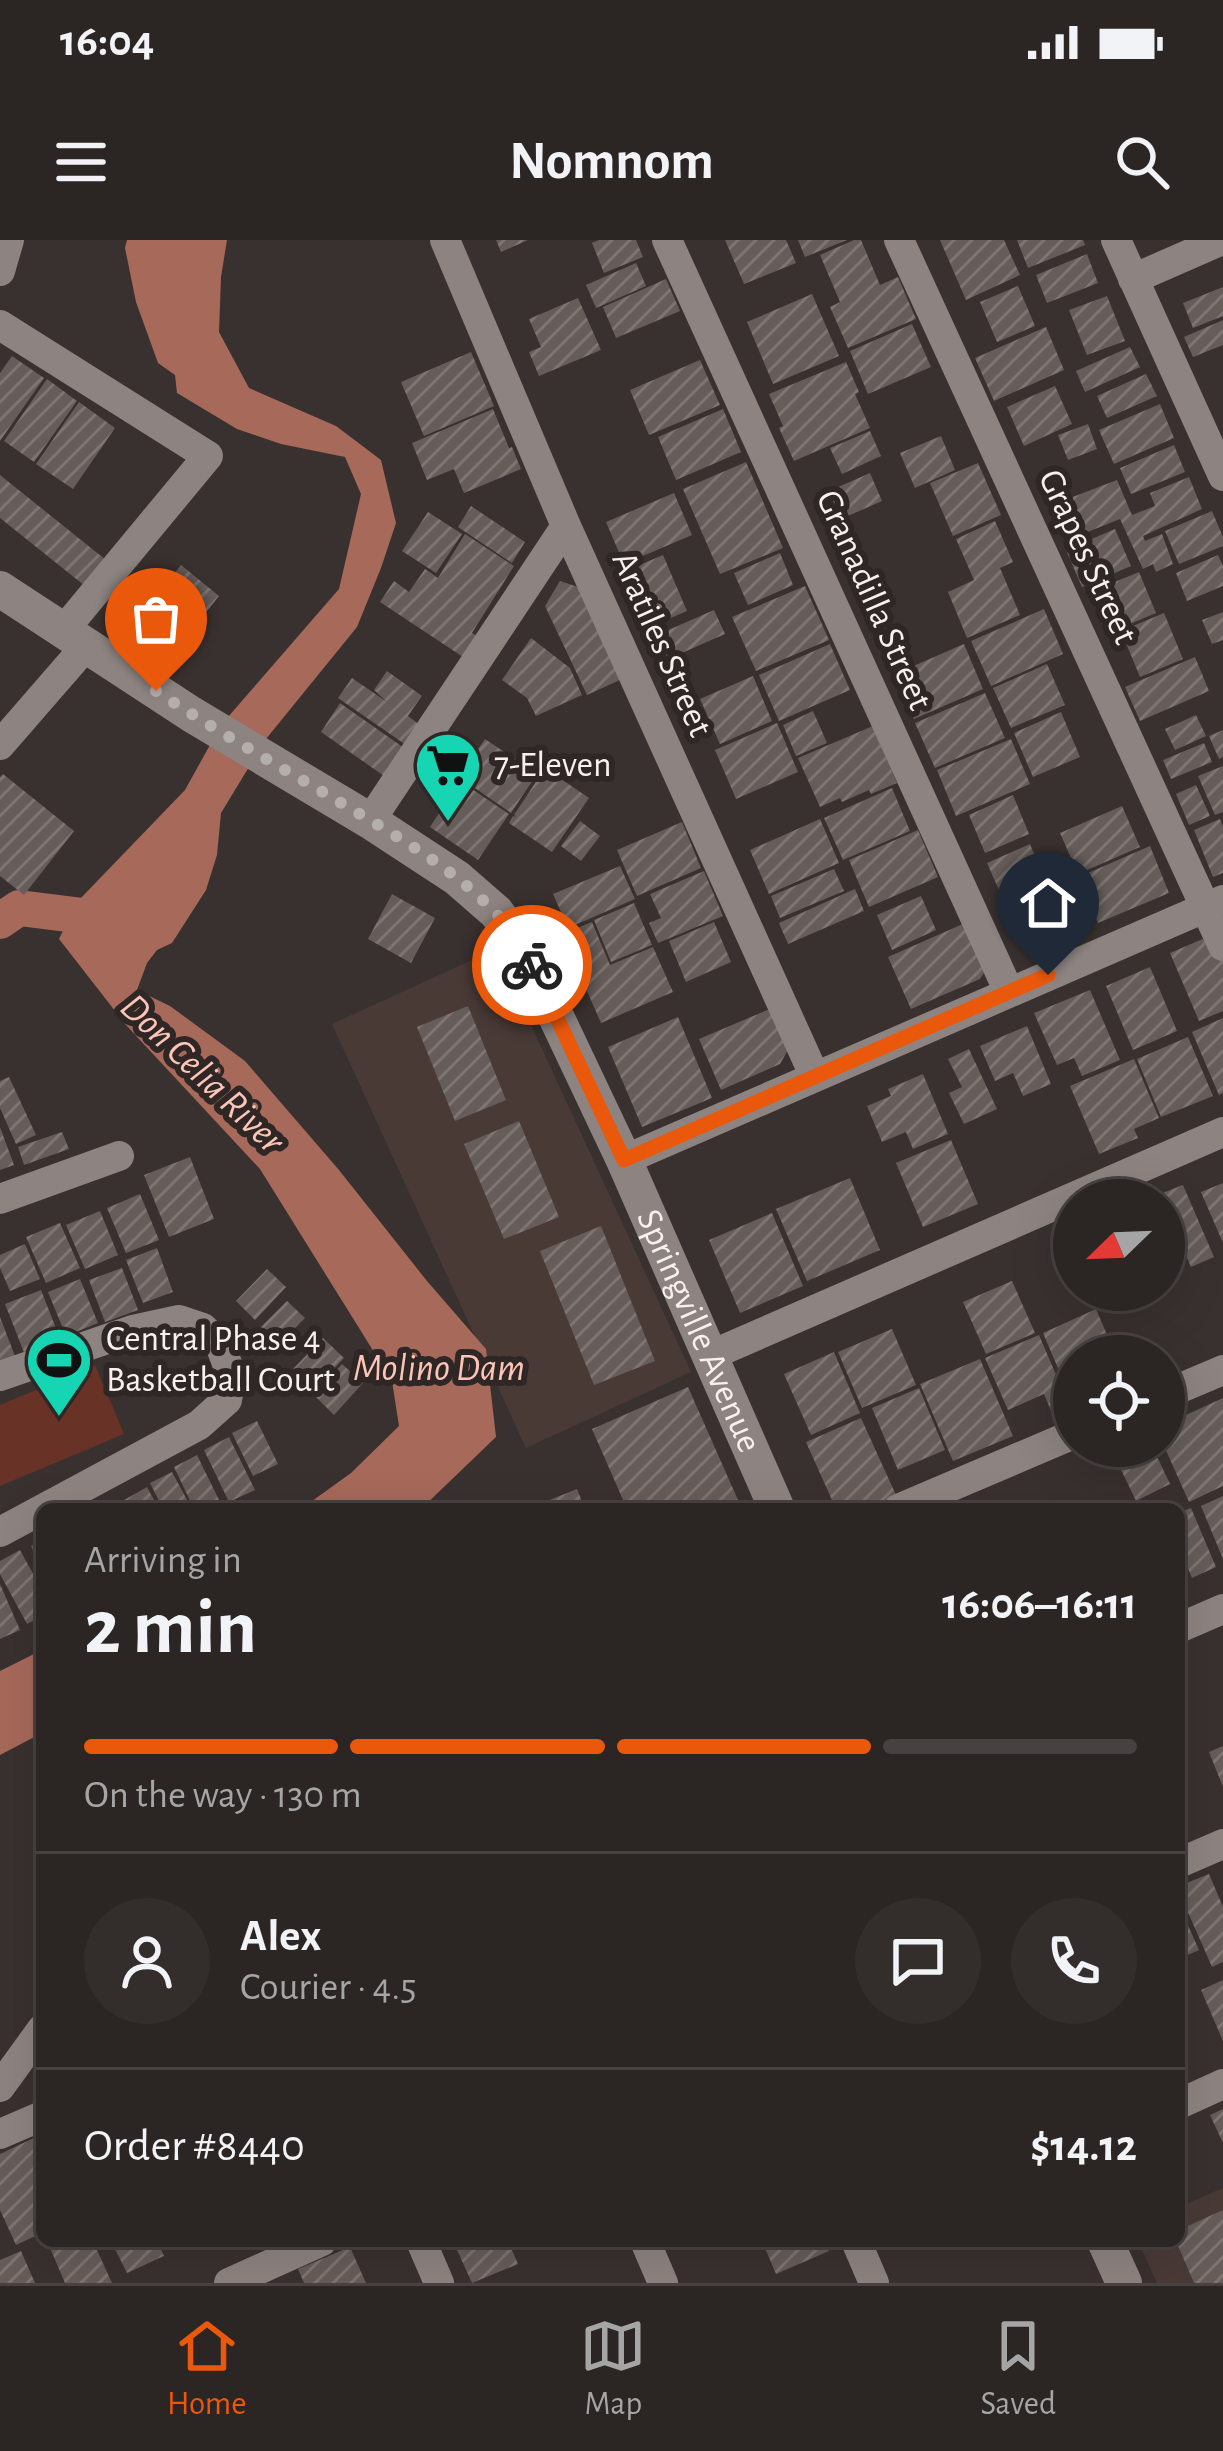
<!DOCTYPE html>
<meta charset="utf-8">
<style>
:root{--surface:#2b2523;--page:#332d2b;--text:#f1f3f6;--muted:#a6a5a6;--line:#474241;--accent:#ea580c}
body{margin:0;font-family:"Alegreya Sans",sans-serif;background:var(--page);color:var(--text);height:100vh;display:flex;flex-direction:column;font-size:45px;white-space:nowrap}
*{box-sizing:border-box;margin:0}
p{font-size:39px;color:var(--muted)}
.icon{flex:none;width:66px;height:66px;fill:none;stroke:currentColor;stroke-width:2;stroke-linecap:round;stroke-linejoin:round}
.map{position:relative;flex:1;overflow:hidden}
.side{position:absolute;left:36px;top:1263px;width:1149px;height:744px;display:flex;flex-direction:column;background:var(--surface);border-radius:18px;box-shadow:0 12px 48px #0002,0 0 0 3px var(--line)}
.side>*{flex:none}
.needle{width:78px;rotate:247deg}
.tools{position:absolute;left:1053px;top:939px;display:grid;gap:24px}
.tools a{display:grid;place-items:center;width:132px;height:132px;border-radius:50%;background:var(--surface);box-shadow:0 12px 48px #0002,0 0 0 3px var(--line);font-size:60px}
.pin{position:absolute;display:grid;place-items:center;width:102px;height:102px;color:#fff;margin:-123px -51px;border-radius:50% 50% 50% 0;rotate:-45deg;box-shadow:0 0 12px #0007}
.pin .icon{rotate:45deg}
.courier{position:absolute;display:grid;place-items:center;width:120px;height:120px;margin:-60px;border:9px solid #ea580c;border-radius:50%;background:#fff;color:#222;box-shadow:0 3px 15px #0007}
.headline em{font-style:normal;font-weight:700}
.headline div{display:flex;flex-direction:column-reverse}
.headline{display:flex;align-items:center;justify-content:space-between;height:204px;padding:0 48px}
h1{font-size:78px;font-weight:700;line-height:90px}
.bar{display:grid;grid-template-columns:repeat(4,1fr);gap:18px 12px;align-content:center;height:144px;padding:0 48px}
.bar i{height:15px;border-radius:9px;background:var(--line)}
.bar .active{background:var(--accent)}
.bar p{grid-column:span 4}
.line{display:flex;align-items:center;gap:30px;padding:0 48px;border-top:3px solid var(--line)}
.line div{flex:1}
.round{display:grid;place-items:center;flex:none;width:126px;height:126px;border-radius:63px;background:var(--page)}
.status{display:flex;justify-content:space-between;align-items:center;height:84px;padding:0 60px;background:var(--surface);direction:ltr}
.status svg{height:33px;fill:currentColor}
header{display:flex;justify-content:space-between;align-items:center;height:156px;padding:0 48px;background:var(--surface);font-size:54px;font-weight:700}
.menu{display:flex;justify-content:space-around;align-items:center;height:168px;border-top:3px solid var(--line);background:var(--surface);font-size:33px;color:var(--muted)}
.menu a{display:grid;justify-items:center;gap:6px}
.menu .active{color:var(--accent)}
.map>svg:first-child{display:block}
</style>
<div class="status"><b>16:04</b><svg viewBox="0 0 49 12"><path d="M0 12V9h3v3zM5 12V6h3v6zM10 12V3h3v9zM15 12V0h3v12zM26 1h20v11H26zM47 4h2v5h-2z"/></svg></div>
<header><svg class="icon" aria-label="menu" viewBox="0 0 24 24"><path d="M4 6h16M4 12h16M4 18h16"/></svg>Nomnom<svg class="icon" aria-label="search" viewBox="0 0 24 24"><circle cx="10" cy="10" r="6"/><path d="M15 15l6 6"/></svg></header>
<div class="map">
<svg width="1223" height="2043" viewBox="0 0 1223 2043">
<defs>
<pattern id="building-hatch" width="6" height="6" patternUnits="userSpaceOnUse" patternTransform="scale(3)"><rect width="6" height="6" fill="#665d5a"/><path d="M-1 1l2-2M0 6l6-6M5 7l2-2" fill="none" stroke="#7c7572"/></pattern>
</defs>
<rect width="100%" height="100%" fill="#39312f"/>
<path fill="#493a36" d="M496 709 691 1132 526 1208 332 784Z
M1223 1948V2043H1157L1138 2001H1179V1967Z"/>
<path fill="#683226" d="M95 1125 124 1194 0 1246V1165Z"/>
<path fill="#a6695a" d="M127 0H227L221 37 219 92 249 148 336 186 381 220 396 283 381 328 357 387 266 499 221 573 217 615 206 650 172 703 157 710 147 723 137 750 170 766 245 821 339 930 427 1041 486 1109 496 1197 421 1269H301L351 1233 399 1186 392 1141 260 929 126 785 59 699 78 661 185 550 221 485 339 349 361 254 345 217 281 204 237 189 177 153 175 135 158 123 136 62 125 8Z
M42 1410V1493L0 1515V1431Z"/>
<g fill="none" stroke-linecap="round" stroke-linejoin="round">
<path stroke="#a6695a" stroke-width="36" d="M0 681 19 668 107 679"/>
</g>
<path fill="url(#building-hatch)" d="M496 0H528L501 12Z
M599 0H636L643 17 604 33 592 3Z
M725 0H786L796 23 744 44Z
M798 0H847L805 17Z
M854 0H861L880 45 898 37 916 79 848 108 830 67 840 62 820 15Z
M940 0H1004L1020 35 966 60Z
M1017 0H1083L1085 5 1028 28Z
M1087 14 1098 43 1047 63 1036 35Z
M636 23 646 46 596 68 586 45Z
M666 39 680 71 616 98 603 67Z
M1018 46 1035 86 997 102 980 62Z
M1223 47V76L1193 88 1183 63Z
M812 54 839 116 773 144 747 82Z
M1107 56 1125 101 1087 115 1069 70Z
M578 58 601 110 539 136 529 112 541 107 529 79Z
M1223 80V105L1193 117 1184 97Z
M912 84 931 127 868 154 850 111Z
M1046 87 1064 130 994 161 975 118Z
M1130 107 1140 127 1085 152 1076 131Z
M471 112 494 166 424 196 401 142Z
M12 116 44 138 0 201V133Z
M700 120 720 165 649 195 630 150Z
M846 122 859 152 855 154 870 188 794 221 779 188 783 186 769 154Z
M1146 134 1157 156 1107 178 1097 156Z
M47 139 77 161 34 222 4 201Z
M1055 146 1072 184 1024 206 1007 167Z
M79 162 115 188 73 249 36 224Z
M1160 164 1174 198 1114 224 1099 190Z
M493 169 509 208 512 207 521 229 464 253 454 229 427 240 412 203Z
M723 169 741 212 676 240 658 197Z
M1088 184 1097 209 1068 220 1058 195Z
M870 191 881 216 842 234 830 208Z
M941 196 955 230 915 248 900 213Z
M1174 205 1185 232 1131 254 1120 228Z
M746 222 783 308 720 334 683 249Z
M978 223 1001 275 953 296 930 243Z
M870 233 882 261 841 279 829 251Z
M0 235 106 320 85 346 0 278Z
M1189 237 1202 269 1143 296 1145 301 1162 294 1173 324 1156 332 1153 324 1143 329 1120 279 1065 301 1049 266 1117 240 1132 275 1155 266 1150 253Z
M674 253 692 295 624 324 606 282Z
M471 266 525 302 512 323 458 287Z
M1212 271 1223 297V306L1179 324 1165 291Z
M428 272 462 294 436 333 402 311Z
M995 281 1013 322 1000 328 1020 375 967 398 948 352 974 340 956 299Z
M1115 289 1131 326 1082 347 1066 310Z
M465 294 514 326 472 393 477 396 463 417 380 362 394 341 409 352 425 329 438 338Z
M780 313 793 345 748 365 734 333Z
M663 315 687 371 659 383 635 327Z
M1218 315 1223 326V346L1187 361 1176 333Z
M181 325 219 356 203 376 165 345Z
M1139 332 1156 373 1123 387 1105 346Z
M560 341 584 349 622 439 587 455 545 366Z
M805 346 829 400 756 431 732 377Z
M146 357 166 373 145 398 126 382Z
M1044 369 1063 414 991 446 971 401Z
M714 370 725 394 668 419 657 395Z
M1223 372V400L1212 404 1202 380Z
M1164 373 1183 419 1140 437 1121 391Z
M531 398 570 428 582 455 536 476 527 458 502 440Z
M830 404 850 450 779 481 759 435Z
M964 404 983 449 914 479 895 434Z
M1195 417 1209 451 1140 481 1125 447Z
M1047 424 1065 465 1011 488 993 448Z
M387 431 422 456 408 476 420 485 406 505 338 458 352 438 387 462 374 450Z
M753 436 772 481 720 504 700 459Z
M985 453 1005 498 935 528 915 483Z
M340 463 407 510 387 538 321 492Z
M813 471 827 503 796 516 783 485Z
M1061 472 1080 517 1033 537 1014 493Z
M1196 475 1206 496 1175 510 1165 489Z
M777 483 798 532 736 559 715 510Z
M873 486 897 543 871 554 869 550 842 562 840 558 820 567 798 518Z
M1223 490V517L1219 519 1209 496Z
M485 499 537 534 511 573 459 537Z
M1011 499 1030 544 956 576 937 530Z
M1204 503 1212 522 1171 539 1163 520Z
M1223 526V572L1215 575 1198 536Z
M545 528 589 558 552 612 509 583 513 576 516 577 514 575Z
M3 534 74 591 24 655 0 636V537Z
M460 541 509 574 478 620 430 587Z
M1196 545 1210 576 1189 585 1176 554Z
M892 548 910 591 843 620 824 578Z
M1013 555 1029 594 985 613 969 575Z
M1122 566 1140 607 1078 634 1060 593Z
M820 579 839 623 769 654 750 610Z
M1220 579 1223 587V633L1213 637 1194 590Z
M580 581 600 596 581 621 561 606Z
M682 582 701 628 637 656 617 610Z
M918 590 938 637 869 667 849 620Z
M1030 604 1047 646 1005 664 987 623Z
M1150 606 1169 653 1098 683 1079 637Z
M620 626 635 659 568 688 553 654Z
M834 629 844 651 780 678 771 656Z
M704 631 723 676 658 703 649 683 661 678 650 654Z
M1065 644 1083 684 1071 690 1074 698 1061 703 1057 695 1032 706 1015 666Z
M855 649 864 671 788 704 779 683Z
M392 654 435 678 411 723 368 699Z
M921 656 936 690 892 710 877 675Z
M634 663 652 705 611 722 594 680Z
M592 682 610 725 653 707 673 752 601 783 562 694Z
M714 682 731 722 686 742 669 701Z
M965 683 984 733 980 739 911 769 888 717Z
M1212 695 1223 721V771L1199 781 1170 713Z
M1150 727 1177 791 1133 810 1106 746Z
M1090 750 1120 820 1082 836 1074 818 1057 825 1034 773Z
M468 766 506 860 455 881 417 787Z
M772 768 789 808 780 824 721 850 699 799Z
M678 777 712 858 642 887 608 807Z
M1223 778V853L1219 855 1192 792Z
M1027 786 1051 844 1023 856 1013 833 995 841 980 806Z
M1188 797 1213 856 1161 877 1137 819Z
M969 809 997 869 964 884 949 853 962 847 948 819Z
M1134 819 1159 878 1134 889 1138 898 1099 914 1070 846Z
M923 834 948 894 913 909 906 892 882 902 867 866 891 856 888 849Z
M9 837 36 895 16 904 0 868V841Z
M519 881 559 977 504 999 464 904Z
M0 887 14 925 0 930Z
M62 892 69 909 24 925 18 907Z
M951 900 978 964 923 987 896 923Z
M190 917 214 979 169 997 144 935Z
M850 938 880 1010 807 1041 776 969Z
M1223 943V1003L1201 952Z
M1183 945 1214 1017 1191 1027 1160 954Z
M140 954 159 1000 126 1013 107 968Z
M100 971 118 1015 85 1029 66 985Z
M772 973 803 1046 740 1073 709 1000Z
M60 983 80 1028 46 1043 26 997Z
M601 986 655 1121 594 1145 540 1011Z
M25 1004 40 1039 10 1051 0 1028V1015Z
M157 1008 173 1052 143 1063 126 1020Z
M122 1028 138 1070 105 1082 89 1040Z
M267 1029 286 1047 255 1080 236 1061Z
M80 1039 98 1083 66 1096 48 1052Z
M1012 1041 1035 1093 986 1114 963 1062Z
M41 1050 61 1101 25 1115 5 1064Z
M1090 1050H1120L1094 1061Z
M287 1061 305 1078 271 1113 253 1095Z
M1096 1069 1116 1116H1074V1166L1043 1093Z
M0 1077 15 1116 0 1122Z
M892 1089 916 1145 862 1168 838 1112Z
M1039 1095 1072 1172 1055 1180 1044 1154 1008 1170 985 1118Z
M323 1098 344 1118 314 1149 293 1129Z
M834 1112 860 1173 811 1195 784 1134Z
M980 1119 1013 1196 953 1221 920 1144Z
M342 1124 363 1143 334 1175 314 1155Z
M688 1147 742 1269H627L592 1189Z
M919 1148 945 1210 898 1230 872 1168Z
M1223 1158V1246L1189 1262 1164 1206V1185Z
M861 1178 896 1255 865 1269H836L806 1202Z
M257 1181 278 1224 253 1236 232 1193Z
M229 1197 255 1250 229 1262 204 1210Z
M1138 1206H1152L1170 1244 1136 1261 1115 1217Z
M197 1215 222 1266 216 1269H194L174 1227Z
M172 1232 192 1269H163L150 1243Z
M147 1247 159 1269H129L124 1260Z
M577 1249 585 1269H550L547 1261Z
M1223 1256V1319L1201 1266Z
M1191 1268 1216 1327 1192 1338 1179 1307V1273Z
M42 1301V1330L31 1306Z
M20 1310 42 1350V1376L27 1384 0 1334V1321Z
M0 1344 20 1390 0 1399Z
M1223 1506V1547L1209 1512Z
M1209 1634 1223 1667V1722L1212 1727 1179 1652V1646Z
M1179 1665 1199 1710 1179 1719Z
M1223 1740V1801L1201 1750Z
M1223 1869V1903L1210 1875Z
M36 1897 42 1910V1993L16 2005 0 1970V1914Z
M1223 1970V2043H1194L1176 2001H1179V1990Z
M47 2001H93L112 2043H65Z
M111 2001H157L164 2016 127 2033Z
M453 2001H508L518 2024 472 2043Z
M762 2001H825L829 2011 776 2034Z
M350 2007 366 2043H304L298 2029Z
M21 2011 35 2043H0V2020Z"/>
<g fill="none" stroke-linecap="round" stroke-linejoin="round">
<path stroke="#8d8481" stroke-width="30" d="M445 0 566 286 815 837
M667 0 1009 752
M899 0 1223 706
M1116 0 1223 236
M0 31 9 0
M1133 39 1222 0
M0 85 208 216 63 391
M0 505 86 406
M370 581 566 286
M624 920 1223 660
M0 959 119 916
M709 1116 1223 892
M0 1136 133 1090 179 1080 203 1088 220 1105 231 1134 227 1160 199 1185 0 1292
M1164 1155 1223 1130
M898 1269 1074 1194
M1179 1388 1223 1369
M1179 1623 1223 1604
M0 1847 42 1789
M1179 1864 1223 1844
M0 1894 42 1876
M421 2001 439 2043
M645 2001 663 2043
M856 2001 874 2043
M229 2043 322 2001"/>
<g stroke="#8d8481" stroke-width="36">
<path id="s1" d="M0 349 191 474 370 581 457 638 496 672 524 709 624 920 777 1269"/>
<path d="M1105 2001 1124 2043"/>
</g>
</g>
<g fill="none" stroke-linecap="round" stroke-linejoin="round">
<path stroke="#b4aeac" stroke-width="12" stroke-dasharray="0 21.6" d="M156 451C215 490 277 525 338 561 406 602 497 651 532 725"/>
<path stroke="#ea580c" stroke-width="15" d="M532 725 624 920 1048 735"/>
</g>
<defs>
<symbol id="supermarket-pin" viewBox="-11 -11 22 30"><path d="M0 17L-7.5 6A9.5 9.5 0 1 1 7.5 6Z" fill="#15d5b3" stroke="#2f2725"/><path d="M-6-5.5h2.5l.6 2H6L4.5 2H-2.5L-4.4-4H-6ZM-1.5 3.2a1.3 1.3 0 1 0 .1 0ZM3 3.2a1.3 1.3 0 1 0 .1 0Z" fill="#111"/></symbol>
<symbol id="stadium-pin" viewBox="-11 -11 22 30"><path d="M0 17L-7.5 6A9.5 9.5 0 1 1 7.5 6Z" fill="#15d5b3" stroke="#2f2725"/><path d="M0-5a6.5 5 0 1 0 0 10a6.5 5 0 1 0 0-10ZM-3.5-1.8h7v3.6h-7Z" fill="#111"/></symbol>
</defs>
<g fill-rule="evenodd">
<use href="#supermarket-pin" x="410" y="487" width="76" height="104"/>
<use href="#stadium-pin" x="21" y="1082" width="76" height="104"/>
</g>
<g text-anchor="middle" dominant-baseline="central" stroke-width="12" stroke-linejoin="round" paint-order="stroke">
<g font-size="36" fill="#f6f1ef" stroke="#2f2725">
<text transform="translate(1088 317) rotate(65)">Grapes Street</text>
<text transform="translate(874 360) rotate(66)">Granadilla Street</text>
<text transform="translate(662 404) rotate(66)">Aratiles Street</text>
<text stroke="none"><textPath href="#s1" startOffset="1059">Springville Avenue</textPath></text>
</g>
<g font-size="36" fill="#f6f1ef" stroke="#2f2725" text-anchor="start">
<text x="494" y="525">7-Eleven</text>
<text x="106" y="1099">Central Phase 4<tspan x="106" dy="41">Basketball Court</tspan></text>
</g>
<g font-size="39" font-style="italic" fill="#fdc5b7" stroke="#2f2725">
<text transform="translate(202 834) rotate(44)">Don Celia River</text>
<text x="439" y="1128">Molino Dam</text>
</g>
</g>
</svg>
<div class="tools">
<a><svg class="needle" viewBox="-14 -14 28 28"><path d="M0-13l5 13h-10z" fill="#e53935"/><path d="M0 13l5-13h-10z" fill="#a6a5a6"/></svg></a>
<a><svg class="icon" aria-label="locate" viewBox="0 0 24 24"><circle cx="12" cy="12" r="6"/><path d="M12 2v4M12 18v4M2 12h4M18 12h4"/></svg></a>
</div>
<div class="pin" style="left:156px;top:451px;background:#ea580c"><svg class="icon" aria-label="bag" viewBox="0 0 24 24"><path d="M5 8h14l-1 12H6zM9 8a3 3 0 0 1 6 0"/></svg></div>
<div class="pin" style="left:1048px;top:735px;background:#1f2937"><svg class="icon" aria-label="home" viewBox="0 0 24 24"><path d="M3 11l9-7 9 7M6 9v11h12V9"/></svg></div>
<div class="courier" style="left:532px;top:725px"><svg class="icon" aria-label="bike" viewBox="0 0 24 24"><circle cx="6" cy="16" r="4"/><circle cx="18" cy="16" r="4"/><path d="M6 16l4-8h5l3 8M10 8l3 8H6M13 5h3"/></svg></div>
<section class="side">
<div class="headline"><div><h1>2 min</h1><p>Arriving in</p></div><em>16:06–16:11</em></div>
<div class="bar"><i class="active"></i><i class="active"></i><i class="active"></i><i></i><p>On the way · 130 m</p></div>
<div class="line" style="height:216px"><a class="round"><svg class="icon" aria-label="person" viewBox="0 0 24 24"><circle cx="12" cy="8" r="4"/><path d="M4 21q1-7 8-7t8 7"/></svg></a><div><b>Alex</b><p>Courier · 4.5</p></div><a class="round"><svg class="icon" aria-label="chat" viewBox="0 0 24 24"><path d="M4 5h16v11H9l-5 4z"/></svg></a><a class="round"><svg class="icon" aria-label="phone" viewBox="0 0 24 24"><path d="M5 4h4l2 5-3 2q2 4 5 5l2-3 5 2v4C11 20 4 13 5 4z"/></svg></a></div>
<div class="line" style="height:156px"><div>Order #8440</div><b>$14.12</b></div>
</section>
</div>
<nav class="menu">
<a class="active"><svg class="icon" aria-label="home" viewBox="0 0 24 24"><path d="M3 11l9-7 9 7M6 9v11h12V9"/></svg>Home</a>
<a><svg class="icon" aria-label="map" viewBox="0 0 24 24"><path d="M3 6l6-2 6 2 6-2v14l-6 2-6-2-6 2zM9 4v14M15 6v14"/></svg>Map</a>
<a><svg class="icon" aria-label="saved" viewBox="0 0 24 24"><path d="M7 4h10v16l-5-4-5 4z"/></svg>Saved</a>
</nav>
